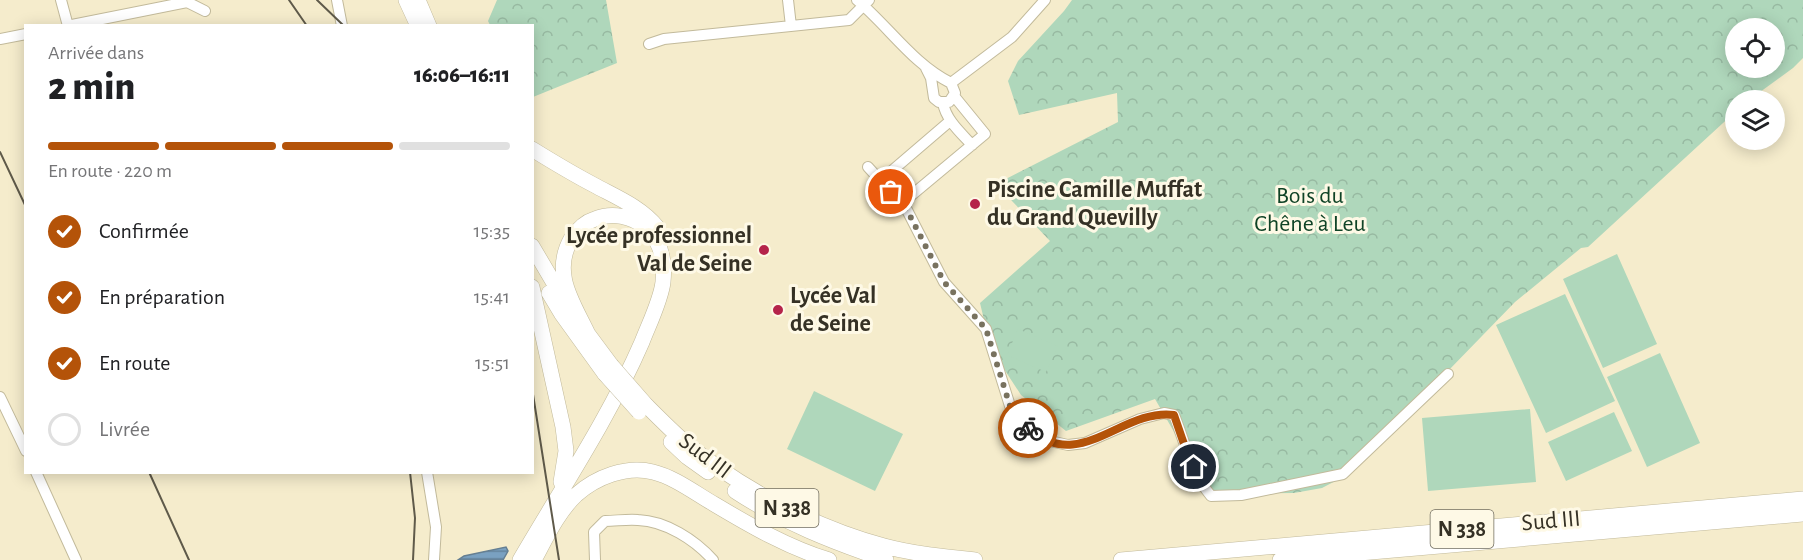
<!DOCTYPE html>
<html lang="fr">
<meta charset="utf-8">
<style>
:root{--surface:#fff;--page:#f2f2f2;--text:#202124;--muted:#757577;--line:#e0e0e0;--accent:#b45309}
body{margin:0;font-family:"Alegreya Sans",sans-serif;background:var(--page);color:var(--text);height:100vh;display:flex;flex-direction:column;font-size:22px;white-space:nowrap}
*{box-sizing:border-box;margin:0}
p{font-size:20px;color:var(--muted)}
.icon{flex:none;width:33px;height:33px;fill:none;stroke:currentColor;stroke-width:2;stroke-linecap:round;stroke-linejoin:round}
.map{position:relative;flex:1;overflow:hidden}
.sheet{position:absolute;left:24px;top:24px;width:510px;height:450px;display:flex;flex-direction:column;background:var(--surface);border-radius:0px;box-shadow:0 3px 15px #0003}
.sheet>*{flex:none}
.tools{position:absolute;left:1725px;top:18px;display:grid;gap:12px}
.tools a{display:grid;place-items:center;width:60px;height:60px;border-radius:50%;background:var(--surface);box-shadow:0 3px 15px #0003;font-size:30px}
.pin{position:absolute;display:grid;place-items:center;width:51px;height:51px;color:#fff;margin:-26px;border:3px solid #fff;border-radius:50%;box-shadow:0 2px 6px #0007}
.courier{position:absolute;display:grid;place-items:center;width:60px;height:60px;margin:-30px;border:4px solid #b45309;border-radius:50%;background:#fff;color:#222;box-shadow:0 2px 8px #0007}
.summary em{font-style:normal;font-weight:800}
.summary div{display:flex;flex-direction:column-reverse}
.summary{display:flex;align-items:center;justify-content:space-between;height:102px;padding:0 24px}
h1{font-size:39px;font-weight:800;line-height:45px}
.bar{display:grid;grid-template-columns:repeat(4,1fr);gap:9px 6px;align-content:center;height:72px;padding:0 24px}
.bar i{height:8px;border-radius:4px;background:var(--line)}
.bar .on{background:var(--accent)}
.bar p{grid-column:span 4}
ol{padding:0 24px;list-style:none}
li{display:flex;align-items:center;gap:18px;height:66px}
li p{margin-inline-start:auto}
li .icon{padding:6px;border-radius:50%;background:var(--accent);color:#fff;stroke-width:4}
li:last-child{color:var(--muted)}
li i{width:33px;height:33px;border:3px solid var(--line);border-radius:50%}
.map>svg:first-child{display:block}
</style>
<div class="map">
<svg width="1803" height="560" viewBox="0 0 1803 560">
<defs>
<pattern id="forest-crowns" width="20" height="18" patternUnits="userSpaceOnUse" patternTransform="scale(1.5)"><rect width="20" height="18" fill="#afd7bb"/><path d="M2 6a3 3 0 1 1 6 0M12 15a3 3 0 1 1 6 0" fill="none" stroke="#97b9a1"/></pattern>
<pattern id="water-rules" width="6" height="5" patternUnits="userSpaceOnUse" patternTransform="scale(1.5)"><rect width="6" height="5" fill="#7aa1c1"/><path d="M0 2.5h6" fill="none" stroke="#65849d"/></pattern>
</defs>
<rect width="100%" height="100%" fill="#f5eccc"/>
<path fill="url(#forest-crowns)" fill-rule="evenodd" d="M497 0H606L617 63 533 97 532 26 490 25 488 21Z
M1072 0H1803V58L1793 68 1749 100H1736L1735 112 1588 247 1581 248 1515 302 1347 475 1322 488 1294 493 1210 494 1155 399 1066 431 1021 395 991 349 980 303 1050 241 1012 201 998 183 1118 122 1117 93 1019 115 1008 81 1018 61 1064 11ZM1736 28H1774V68H1736Z"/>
<path fill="#afd7bb" d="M1617 254 1657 344 1603 368 1563 279Z
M1565 294 1615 401 1546 433 1496 325Z
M1018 329 1058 346 1046 372 1007 355Z
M1660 353 1700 443 1647 467 1607 377Z
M814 391 903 434 875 491 787 449Z
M1530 409 1536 482 1428 491 1422 418Z
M1614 412 1632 451 1566 481 1548 442Z"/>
<path fill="url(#water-rules)" stroke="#657f92" stroke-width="1.5" d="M506 547 508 551 503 560H458L464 556Z"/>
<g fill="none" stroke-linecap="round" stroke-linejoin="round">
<defs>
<path id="minor" d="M61 0 68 26
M337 0 342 26
M788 0 791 26
M857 0C889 27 914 65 951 83L955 93 949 102H939L934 98 931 78 926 68
M67 26 187 2 205 11
M0 39 26 34
M649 44 664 39 849 20 869 0
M951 83 1012 37 1045 0
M943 103C946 120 961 133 972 145
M868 167 907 210 944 282 986 329 1010 406 1019 420 1035 435 1045 440 1068 445 1085 443 1140 419 1164 413 1174 415C1185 442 1191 472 1211 496L1241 495 1343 474 1448 374
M880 181 950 121
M901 204 985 134 954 96
M0 397 26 451
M36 472 76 560
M427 472 436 527 434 560
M595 560 594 532 605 521C616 521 627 519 638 520 666 521 695 540 713 560"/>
<path id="highway" d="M406 0 418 26
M418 0 429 26
M532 149C553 162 573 174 594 185 616 197 641 207 657 227
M532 246 565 302
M532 287 563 427 566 451 561 482
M549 293 561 313 605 374
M582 326 611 365
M646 405C657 416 668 427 679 437 735 486 813 527 884 546 914 554 945 557 975 560
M671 442 687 457 708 472
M735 491C782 522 833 542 886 560
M520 560C562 488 609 418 642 342 649 324 661 300 663 282 665 262 662 242 646 228 632 216 612 212 595 219 585 222 577 230 571 239 552 273 572 301 587 332
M534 560C546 538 558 512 576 495 596 477 627 465 653 472 674 477 695 493 714 504 751 526 787 547 829 560
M1121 560 1803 499
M1280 560 1803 514"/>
</defs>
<use href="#minor" stroke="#c2ba9b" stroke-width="12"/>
<use href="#highway" stroke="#c2ba9b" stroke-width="16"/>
<use href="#minor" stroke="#fff" stroke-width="10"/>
<use href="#highway" stroke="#fff" stroke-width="15"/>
<path stroke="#5f5a4a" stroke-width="2" d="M289 0 307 26
M317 0 344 26
M0 152 26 207
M532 388 559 560
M149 472 189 560
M410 472 415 518 413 560"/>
<defs>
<path id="highway-bridge" d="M611 365 646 405
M605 374 639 412"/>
</defs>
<use href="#highway-bridge" stroke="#c2ba9b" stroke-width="16" stroke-linecap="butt"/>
<use href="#highway-bridge" stroke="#fff" stroke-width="15"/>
</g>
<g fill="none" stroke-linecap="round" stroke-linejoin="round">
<path stroke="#78725f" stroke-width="6" stroke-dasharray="0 10.8" d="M891 192 907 210 944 282 986 329 1010 406 1019 420 1028 428"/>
<path stroke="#b45309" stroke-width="8" d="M1028 428C1080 475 1121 408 1174 415L1185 447 1194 467"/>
</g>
<g fill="#b5244a" stroke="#fef9e6" stroke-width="2">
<circle cx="975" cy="204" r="6"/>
<circle cx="764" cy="250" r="6"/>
<circle cx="778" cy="310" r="6"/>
</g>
<g text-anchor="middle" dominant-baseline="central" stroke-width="6" stroke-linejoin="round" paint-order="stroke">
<g fill="#fef9e6" stroke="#716d5f" stroke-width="1.5">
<rect x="755.5" y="489" width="63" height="38" rx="4.5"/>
<rect x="1430.5" y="510" width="63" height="38" rx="4.5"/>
</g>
<g font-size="22" font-weight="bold" fill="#353125">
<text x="787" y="508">N 338</text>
<text x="1462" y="529">N 338</text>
</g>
<g font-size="24" font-weight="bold" fill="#353125" stroke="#fef9e6" text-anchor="start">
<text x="987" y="190">Piscine Camille Muffat<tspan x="987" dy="28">du Grand Quevilly</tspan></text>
<text x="752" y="236" text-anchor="end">Lycée professionnel<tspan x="752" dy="28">Val de Seine</tspan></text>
<text x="790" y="296">Lycée Val<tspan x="790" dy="28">de Seine</tspan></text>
</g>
<g font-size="24" fill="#0f4326" stroke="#fef9e6">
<text x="1310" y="196">Bois du<tspan x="1310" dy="28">Chêne à Leu</tspan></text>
</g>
<g font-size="24" fill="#353125" stroke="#fef9e6">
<text transform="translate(705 456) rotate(37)">Sud III</text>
<text transform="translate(1551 521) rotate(-5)">Sud III</text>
</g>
</g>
</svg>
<div class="tools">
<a><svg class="icon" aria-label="locate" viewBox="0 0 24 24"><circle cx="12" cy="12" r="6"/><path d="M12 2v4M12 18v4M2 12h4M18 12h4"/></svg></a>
<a><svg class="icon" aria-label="layers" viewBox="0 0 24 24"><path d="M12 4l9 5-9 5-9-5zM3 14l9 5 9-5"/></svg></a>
</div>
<div class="pin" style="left:891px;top:192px;background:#ea580c"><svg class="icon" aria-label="bag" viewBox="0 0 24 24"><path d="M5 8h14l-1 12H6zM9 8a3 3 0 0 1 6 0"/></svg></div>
<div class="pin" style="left:1194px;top:467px;background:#1f2937"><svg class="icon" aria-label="home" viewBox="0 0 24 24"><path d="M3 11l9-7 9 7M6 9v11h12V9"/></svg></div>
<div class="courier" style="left:1028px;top:428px"><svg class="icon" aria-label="bike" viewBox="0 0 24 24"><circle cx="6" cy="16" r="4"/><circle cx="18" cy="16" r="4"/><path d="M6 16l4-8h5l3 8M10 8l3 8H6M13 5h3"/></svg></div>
<section class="sheet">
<div class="summary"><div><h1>2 min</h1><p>Arrivée dans</p></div><em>16:06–16:11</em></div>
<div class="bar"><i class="on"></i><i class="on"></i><i class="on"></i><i></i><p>En route · 220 m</p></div>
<ol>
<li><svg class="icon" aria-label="check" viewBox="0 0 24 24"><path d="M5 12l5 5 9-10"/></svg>Confirmée<p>15:35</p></li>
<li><svg class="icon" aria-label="check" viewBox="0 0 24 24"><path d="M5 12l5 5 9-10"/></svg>En préparation<p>15:41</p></li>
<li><svg class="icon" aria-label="check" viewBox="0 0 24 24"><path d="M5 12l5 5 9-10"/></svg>En route<p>15:51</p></li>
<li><i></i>Livrée</li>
</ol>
</section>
</div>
